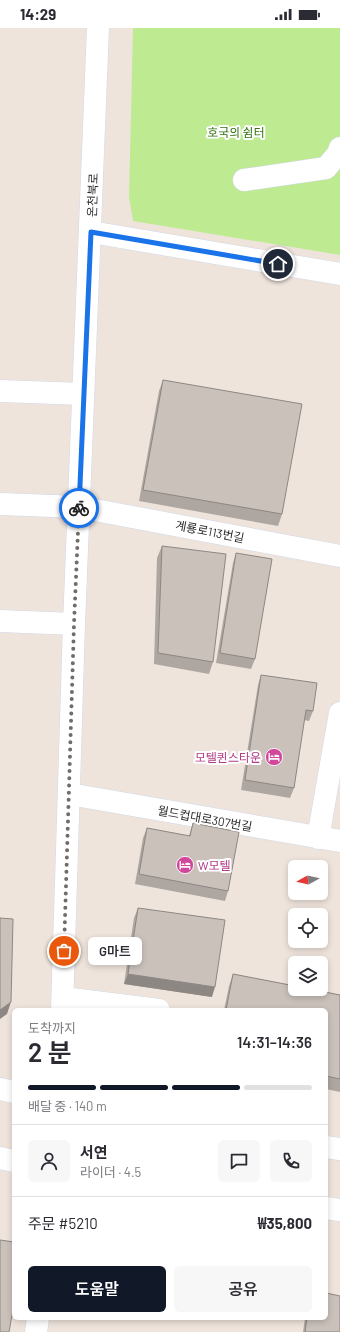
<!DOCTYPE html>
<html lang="ko">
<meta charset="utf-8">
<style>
:root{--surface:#fff;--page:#f7f7f7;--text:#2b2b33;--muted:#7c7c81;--line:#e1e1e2;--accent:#111827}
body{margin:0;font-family:Barlow,"Noto Sans KR",sans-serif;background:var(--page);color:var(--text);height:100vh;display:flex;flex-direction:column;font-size:15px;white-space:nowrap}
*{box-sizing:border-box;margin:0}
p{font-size:13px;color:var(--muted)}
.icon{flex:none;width:22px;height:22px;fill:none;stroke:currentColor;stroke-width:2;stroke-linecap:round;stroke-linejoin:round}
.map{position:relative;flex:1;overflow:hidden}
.sheet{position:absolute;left:12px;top:980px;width:316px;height:312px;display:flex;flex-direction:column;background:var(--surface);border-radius:6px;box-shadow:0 2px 6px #0003}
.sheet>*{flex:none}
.needle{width:26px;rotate:262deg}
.controls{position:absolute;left:288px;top:832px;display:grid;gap:8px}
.controls a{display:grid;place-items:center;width:40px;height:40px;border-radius:6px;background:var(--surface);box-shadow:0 2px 6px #0003;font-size:20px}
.pin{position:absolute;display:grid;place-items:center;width:34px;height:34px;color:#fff;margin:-17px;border:2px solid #fff;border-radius:50%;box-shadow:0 1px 4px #0007}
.courier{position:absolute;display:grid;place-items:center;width:40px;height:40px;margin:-20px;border:3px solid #1a73e8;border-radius:50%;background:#fff;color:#222;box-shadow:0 1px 5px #0007}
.bubble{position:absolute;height:28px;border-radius:6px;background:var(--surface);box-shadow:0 2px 6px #0003;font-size:13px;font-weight:600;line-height:28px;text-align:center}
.head em{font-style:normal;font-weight:600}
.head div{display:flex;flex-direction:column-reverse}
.head{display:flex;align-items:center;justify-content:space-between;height:68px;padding:0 16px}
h1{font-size:26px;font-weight:600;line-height:30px}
.bar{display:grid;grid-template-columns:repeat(4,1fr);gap:6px 4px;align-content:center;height:48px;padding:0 16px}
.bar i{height:5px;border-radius:3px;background:var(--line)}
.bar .on{background:var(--accent)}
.bar p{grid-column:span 4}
.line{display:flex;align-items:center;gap:10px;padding:0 16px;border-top:1px solid var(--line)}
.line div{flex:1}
.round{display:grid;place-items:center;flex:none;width:42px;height:42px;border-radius:6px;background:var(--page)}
.action{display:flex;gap:8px;margin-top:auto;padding:8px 16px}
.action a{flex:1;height:46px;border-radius:6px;background:var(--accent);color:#fff;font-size:16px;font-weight:600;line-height:46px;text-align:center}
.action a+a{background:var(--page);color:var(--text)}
.status{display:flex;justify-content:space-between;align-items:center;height:28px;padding:0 20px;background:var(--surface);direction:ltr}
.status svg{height:11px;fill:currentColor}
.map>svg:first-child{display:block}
</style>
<div class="status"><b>14:29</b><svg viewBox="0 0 49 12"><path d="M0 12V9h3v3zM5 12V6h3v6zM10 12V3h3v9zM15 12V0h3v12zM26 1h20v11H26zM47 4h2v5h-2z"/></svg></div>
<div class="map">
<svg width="340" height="1304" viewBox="0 0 340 1304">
<rect width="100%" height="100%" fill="#efe4dc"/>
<path fill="#beeb92" d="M133 0H340V227L133 193 129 169Z"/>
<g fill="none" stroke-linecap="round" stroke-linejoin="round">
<defs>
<path id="minor" d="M244 152 326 140 338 126 340 120
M91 204 340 246
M0 363 83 366
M0 476 79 479 340 528
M0 593 74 596
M69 766 340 813
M318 810 340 685
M63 970 159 982
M62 982 74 596 98 0
M0 1061 14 1064
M326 1119 340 1121
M0 1130 14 1133
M326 1180 340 1182
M36 1304 38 1290"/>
</defs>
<use href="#minor" stroke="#d1d8e6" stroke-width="23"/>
<use href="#minor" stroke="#fff" stroke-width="22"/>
</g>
<path fill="#aea6a1" d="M163 352 282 486 278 498 139 473 159 363Z
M162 518 213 634 209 646 154 636 157 530Z
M236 525 255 631 251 641 216 635 233 535Z
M261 647 313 683 309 693 304 692 294 760 290 770 241 762 258 657Z
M193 795 228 863 225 873 135 856 143 810 147 800 189 808Z
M138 880 212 969 124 956 134 890Z
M233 946 340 967V1064L326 1061V982H224L229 958Z
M305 1290H326L340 1304H303Z"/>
<path fill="#8d8783" d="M128 946 215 959 212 969 124 956Z
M11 974 7 986 0 991V982Z"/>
<path fill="#cac1bb" stroke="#8d8783" d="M163 352 302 376 282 486 143 462Z
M162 518 226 526 213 634 158 625Z
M236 525 272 531 255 631 220 625Z
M261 647 317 655 313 683 306 682 294 760 245 752Z
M193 795 239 804 228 863 139 846 147 800 190 808Z
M138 880 225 892 215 959 128 946Z
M0 890 13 891 11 974 0 982Z
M233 946 295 958V961H310L340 967V1051L326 1048V982H226Z
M0 1212 14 1214V1276L9 1304H0Z
M326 1265 340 1268V1304H305L307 1290H326Z"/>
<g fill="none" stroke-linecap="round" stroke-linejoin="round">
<path stroke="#706c69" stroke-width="4" stroke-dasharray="0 7.2" d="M64 923 74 596 79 480"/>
<path stroke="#1a73e8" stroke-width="5" d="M79 480 91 204 278 236"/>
</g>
<defs>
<symbol id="hotel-disc" viewBox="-11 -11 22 22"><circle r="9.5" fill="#d1479c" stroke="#fff"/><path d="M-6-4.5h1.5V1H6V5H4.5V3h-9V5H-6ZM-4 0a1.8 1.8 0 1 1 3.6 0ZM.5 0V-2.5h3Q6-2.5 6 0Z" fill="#fff"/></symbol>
</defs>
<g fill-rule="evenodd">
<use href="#hotel-disc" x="264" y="719" width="20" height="20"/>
<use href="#hotel-disc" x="175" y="827" width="20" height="20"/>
</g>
<g text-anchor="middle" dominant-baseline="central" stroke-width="4" stroke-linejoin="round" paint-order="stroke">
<g font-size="12" fill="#347212" stroke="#fff">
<text x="236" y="104">호국의 쉼터</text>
</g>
<g font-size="12" fill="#2b2b2b" stroke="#fff">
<text transform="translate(92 167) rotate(-88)">온천북로</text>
<text transform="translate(210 503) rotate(11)">계룡로113번길</text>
<text transform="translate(205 790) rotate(10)">월드컵대로307번길</text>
</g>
<g font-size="12" fill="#b23c85" stroke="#fff" text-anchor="end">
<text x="261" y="729">모텔퀸스타운</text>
<text x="198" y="837" text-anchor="start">W모텔</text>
</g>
</g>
</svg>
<div class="controls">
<a><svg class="needle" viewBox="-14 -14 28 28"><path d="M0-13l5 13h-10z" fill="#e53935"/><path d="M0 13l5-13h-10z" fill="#7c7c81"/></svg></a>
<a><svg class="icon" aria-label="locate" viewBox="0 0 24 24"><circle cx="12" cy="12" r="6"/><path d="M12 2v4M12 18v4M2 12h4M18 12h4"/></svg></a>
<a><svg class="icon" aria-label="layers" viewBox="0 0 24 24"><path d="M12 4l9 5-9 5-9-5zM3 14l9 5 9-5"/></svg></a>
</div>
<div class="pin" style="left:64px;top:923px;background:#ea580c"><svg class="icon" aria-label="bag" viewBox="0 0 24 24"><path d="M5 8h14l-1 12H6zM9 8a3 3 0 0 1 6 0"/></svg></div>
<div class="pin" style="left:278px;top:236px;background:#1f2937"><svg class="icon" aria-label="home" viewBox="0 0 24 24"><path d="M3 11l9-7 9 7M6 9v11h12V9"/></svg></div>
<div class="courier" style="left:79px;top:480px"><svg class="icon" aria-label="bike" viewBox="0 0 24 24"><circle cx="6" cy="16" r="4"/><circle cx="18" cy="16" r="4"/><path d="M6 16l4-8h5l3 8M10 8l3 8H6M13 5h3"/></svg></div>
<div class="bubble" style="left:88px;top:909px;width:54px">G마트</div>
<section class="sheet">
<div class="head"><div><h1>2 분</h1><p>도착까지</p></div><em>14:31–14:36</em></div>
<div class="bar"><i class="on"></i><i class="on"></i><i class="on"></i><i></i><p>배달 중 · 140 m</p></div>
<div class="line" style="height:72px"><a class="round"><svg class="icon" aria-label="person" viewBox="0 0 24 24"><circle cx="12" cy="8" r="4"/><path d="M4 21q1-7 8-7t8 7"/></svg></a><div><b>서연</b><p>라이더 · 4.5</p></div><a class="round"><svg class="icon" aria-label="chat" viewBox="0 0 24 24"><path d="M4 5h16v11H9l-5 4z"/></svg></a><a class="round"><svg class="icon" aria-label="phone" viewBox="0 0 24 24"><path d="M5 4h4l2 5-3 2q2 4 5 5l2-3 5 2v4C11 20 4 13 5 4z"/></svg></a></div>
<div class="line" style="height:52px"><div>주문 #5210</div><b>₩35,800</b></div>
<div class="action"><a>도움말</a><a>공유</a></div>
</section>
</div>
